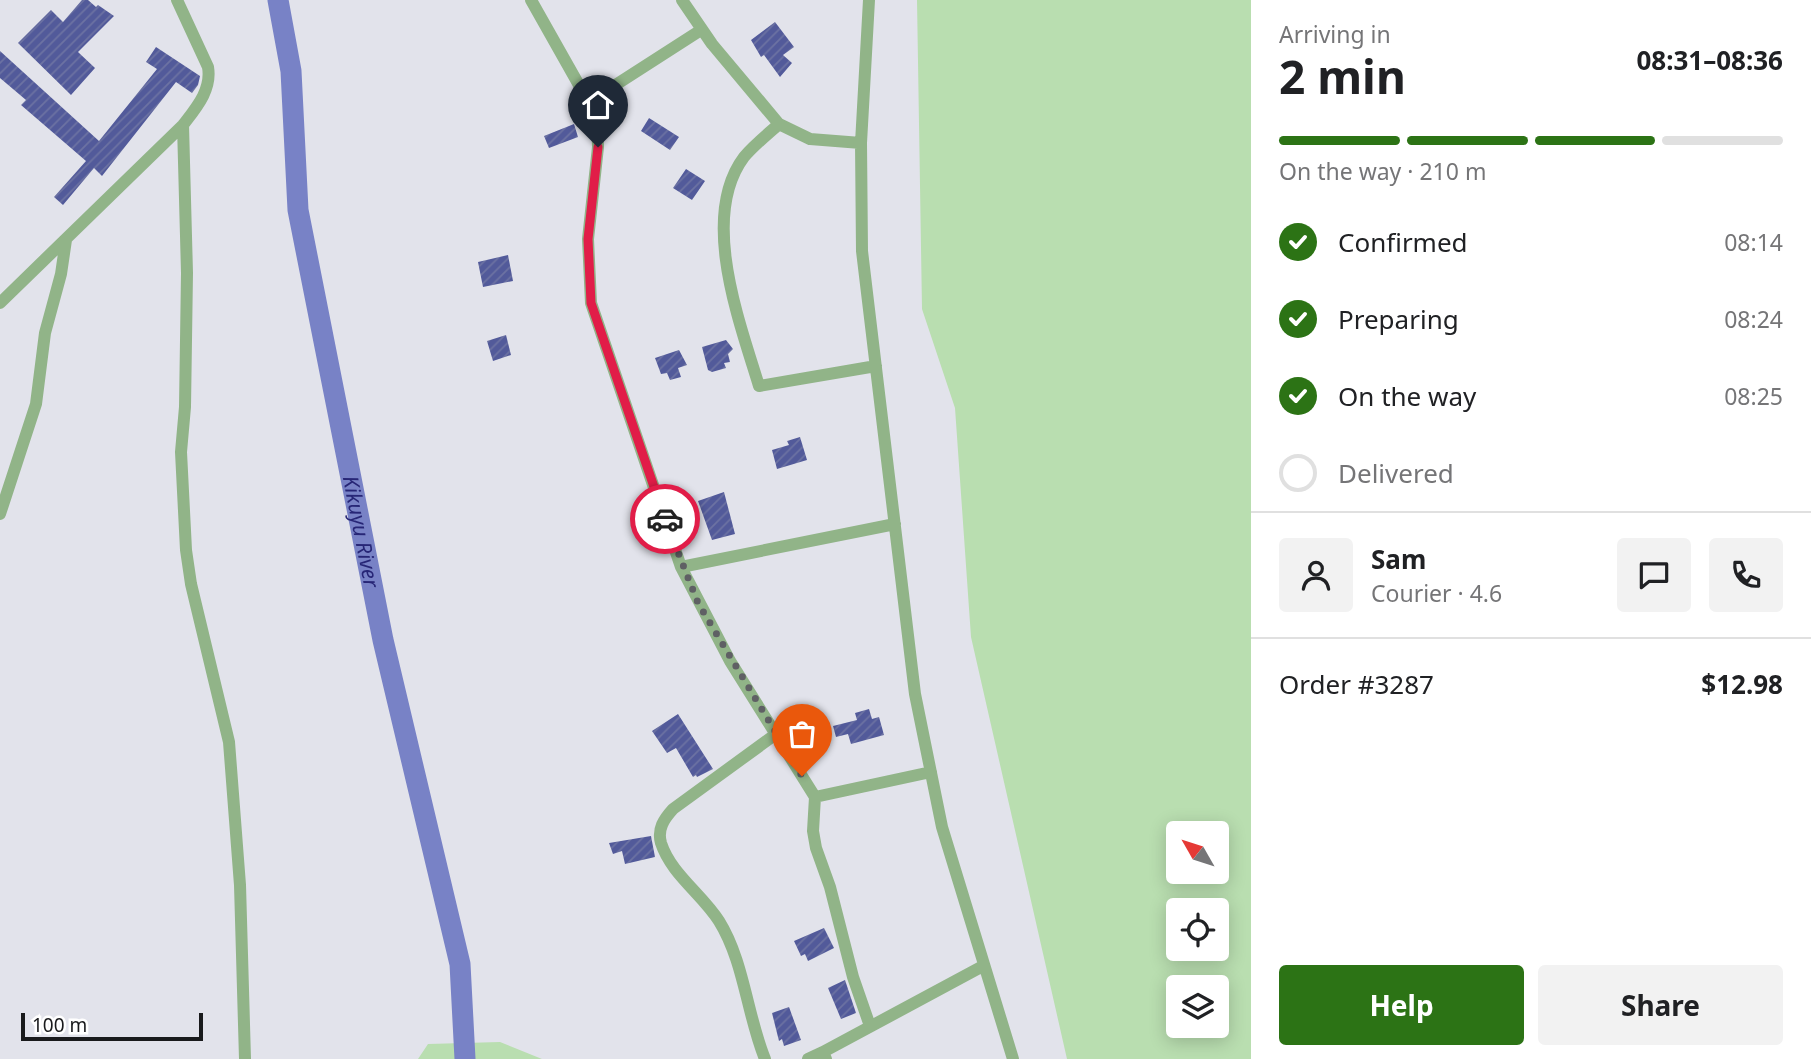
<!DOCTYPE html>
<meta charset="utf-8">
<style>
:root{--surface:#fff;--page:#f2f2f2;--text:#202124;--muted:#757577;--line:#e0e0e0;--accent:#2c7315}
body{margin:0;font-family:"Noto Sans",sans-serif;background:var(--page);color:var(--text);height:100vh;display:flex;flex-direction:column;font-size:26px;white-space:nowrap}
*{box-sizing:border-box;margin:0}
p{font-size:23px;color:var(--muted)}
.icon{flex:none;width:38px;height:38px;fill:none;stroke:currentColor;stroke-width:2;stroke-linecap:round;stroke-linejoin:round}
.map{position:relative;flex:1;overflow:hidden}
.details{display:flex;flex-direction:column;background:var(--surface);width:560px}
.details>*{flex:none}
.needle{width:46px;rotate:309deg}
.tools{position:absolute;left:1166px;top:821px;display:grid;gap:14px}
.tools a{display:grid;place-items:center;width:63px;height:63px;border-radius:7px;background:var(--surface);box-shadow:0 4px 18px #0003;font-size:35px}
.scale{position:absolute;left:21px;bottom:18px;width:182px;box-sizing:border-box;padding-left:7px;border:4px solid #191a1c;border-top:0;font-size:19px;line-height:24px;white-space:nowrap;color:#191a1c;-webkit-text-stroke:5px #fff;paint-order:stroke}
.pin{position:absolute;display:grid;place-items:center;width:60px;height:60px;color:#fff;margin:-72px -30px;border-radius:50% 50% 50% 0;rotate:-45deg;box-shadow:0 0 7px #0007}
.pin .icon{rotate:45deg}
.courier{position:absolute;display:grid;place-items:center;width:70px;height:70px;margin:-35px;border:5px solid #e11d48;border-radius:50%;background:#fff;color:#222;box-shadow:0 2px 9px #0007}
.overview em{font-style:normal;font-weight:700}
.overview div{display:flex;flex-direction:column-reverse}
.overview{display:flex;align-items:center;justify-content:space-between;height:119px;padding:0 28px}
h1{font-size:46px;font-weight:700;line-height:52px}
.bar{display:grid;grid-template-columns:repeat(4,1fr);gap:10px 7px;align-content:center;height:84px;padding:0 28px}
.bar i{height:9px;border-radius:5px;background:var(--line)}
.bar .current{background:var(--accent)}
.bar p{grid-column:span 4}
.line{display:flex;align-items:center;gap:18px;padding:0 28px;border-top:2px solid var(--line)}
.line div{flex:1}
.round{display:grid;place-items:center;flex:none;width:74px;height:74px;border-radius:7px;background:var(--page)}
ol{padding:0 28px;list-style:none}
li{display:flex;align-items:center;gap:21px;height:77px}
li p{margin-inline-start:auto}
li .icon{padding:7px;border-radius:50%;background:var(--accent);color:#fff;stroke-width:4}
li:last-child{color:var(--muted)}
li i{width:38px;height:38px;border:4px solid var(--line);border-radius:50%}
.action{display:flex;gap:14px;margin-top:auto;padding:14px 28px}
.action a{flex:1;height:80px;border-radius:7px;background:var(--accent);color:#fff;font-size:28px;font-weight:700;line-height:80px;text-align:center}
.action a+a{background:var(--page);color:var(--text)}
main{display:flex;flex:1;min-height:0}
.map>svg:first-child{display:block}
</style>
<main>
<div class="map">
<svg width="1251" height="1059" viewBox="0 0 1251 1059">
<defs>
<pattern id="building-hatch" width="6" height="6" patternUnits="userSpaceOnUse" patternTransform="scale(1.75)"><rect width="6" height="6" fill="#525a9a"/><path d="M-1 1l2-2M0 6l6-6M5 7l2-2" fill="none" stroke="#6c72a2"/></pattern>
</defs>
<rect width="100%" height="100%" fill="#e2e3eb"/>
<path fill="#b9deb0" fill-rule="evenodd" d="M917 0H1251V1059H1067L971 637 955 408 922 309ZM1216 833V872H1178V833ZM1216 910V948H1178V910ZM1216 987V1026H1178V987Z
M500 1042 542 1059H418L428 1044Z"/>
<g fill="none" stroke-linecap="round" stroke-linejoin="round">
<path stroke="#7882c6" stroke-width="21" id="s1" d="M278 0 291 71 298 210 383 640 460 964 465 1059"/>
</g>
<path fill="url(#building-hatch)" d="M82 0H88L96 7 98 5 114 16 78 52 95 68 71 95 18 43 51 10 63 22Z
M775 22 794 47 783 55 792 63 780 77 764 55 761 57 751 40Z
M156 47 200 76 198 85 192 93 176 82 102 176 94 168 63 205 54 197 86 161 21 105 26 100 0 78V51L99 141 157 69 146 62Z
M649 118 679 137 670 150 641 131Z
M574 124 578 137 549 148 544 136Z
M686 169 705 181 692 200 673 188Z
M508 255 513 281 483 287 478 262Z
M506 335 511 355 493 361 487 341Z
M726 340 733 349 728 354 730 362 724 363 726 368 712 372 708 370 702 347Z
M679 350 687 365 678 368 681 377 670 380 667 373 661 374 655 358Z
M800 437 807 460 777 469 772 450 789 445 787 441Z
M724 492 735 534 712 540 698 501Z
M869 709 872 719 879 717 884 735 851 744 848 734 836 737 833 726 857 720 855 713Z
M678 714 713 769 697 777 696 775 693 777 676 748 667 753 652 731Z
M651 836 655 857 625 864 622 851 613 854 609 843Z
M824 928 834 948 808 961 805 954 801 956 794 941Z
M845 980 856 1013 841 1019 828 988Z
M789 1007 801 1040 784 1046 782 1039 779 1041 772 1013Z"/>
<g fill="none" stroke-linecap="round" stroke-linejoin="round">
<path stroke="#91b488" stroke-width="12" d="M531 0 597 117 598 147 588 239 591 303 681 567 730 661 815 797 813 831 816 848 830 887 853 977 870 1026
M682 0 712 44 779 124 810 139 861 143
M869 0 861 143 862 251 915 694 942 827 1013 1059
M589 102 701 30
M779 124C768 134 754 145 744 157 699 217 740 323 759 386L876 366
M183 125 187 273 185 407 181 452 186 550 191 584 229 742 240 885 245 1059
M0 303 183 125C196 108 212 90 208 67L177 0
M0 514 36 404 45 333 61 274 66 240
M681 567 895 524
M815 797 931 772
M765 1059C747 1015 744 961 719 921 702 894 671 874 661 843 657 829 664 819 673 809L776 734
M808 1059 823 1052
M826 1059 823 1052 983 966"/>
</g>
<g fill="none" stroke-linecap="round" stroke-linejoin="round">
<path stroke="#5f6064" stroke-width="7" stroke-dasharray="0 12.6" d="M665 519 698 603 802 776"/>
<path stroke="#e11d48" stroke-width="9" d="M598 147 588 239 591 303 665 519"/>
</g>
<g text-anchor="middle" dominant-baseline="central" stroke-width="7" stroke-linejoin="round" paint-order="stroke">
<g font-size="21" font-style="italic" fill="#272676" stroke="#fff">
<text stroke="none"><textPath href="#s1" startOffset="539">Kikuyu River</textPath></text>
</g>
</g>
</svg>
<div class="tools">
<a><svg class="needle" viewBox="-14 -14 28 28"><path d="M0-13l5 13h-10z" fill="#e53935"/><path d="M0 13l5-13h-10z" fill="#757577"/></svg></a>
<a><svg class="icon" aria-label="locate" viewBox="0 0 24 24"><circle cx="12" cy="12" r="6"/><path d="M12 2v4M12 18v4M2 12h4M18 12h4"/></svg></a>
<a><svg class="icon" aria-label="layers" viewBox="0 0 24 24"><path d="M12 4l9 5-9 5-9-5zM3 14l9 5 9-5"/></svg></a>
</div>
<div class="scale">100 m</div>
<div class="pin" style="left:802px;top:776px;background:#ea580c"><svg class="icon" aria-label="bag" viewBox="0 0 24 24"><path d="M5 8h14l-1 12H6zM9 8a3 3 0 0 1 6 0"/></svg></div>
<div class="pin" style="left:598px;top:147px;background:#1f2937"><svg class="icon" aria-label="home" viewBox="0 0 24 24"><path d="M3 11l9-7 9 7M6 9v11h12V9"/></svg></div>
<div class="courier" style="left:665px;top:519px"><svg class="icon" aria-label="car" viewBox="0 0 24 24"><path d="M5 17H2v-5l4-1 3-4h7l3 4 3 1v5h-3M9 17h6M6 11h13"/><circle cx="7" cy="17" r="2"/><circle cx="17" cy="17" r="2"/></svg></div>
</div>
<section class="details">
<div class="overview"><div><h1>2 min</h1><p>Arriving in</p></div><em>08:31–08:36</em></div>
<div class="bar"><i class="current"></i><i class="current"></i><i class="current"></i><i></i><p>On the way · 210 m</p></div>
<ol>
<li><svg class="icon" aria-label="check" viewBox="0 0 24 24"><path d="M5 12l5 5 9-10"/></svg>Confirmed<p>08:14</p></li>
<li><svg class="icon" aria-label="check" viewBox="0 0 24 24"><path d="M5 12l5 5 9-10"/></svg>Preparing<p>08:24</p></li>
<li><svg class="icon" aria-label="check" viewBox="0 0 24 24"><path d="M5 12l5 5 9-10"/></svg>On the way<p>08:25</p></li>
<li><i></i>Delivered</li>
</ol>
<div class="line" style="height:126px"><a class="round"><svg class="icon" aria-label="person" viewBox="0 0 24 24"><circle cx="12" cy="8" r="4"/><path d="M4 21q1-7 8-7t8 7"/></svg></a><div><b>Sam</b><p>Courier · 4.6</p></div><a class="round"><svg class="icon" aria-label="chat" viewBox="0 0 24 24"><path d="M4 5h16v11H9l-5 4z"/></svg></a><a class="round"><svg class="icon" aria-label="phone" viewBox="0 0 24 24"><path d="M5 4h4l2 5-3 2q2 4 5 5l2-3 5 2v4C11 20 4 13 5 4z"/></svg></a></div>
<div class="line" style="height:91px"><div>Order #3287</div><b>$12.98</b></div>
<div class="action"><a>Help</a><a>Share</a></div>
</section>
</main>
